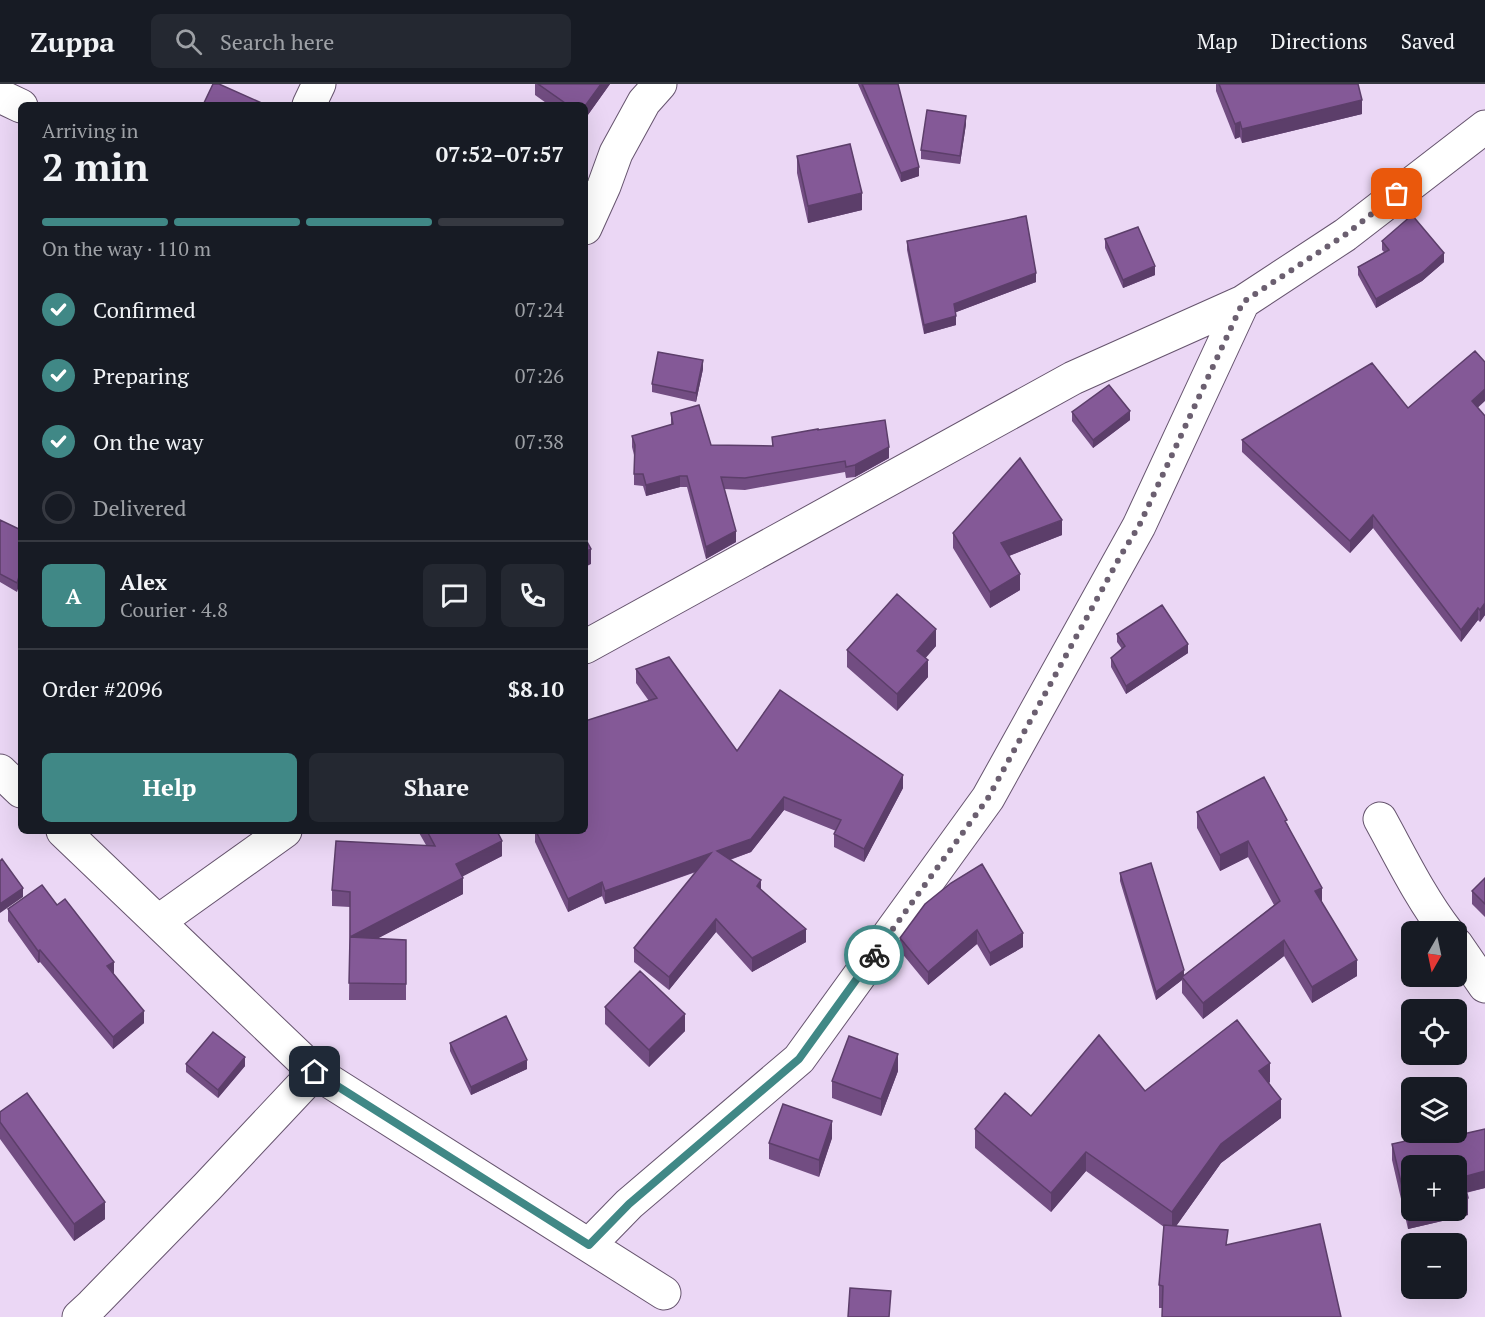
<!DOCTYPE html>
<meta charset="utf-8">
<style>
:root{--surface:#171b24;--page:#242831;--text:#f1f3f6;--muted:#9ea1a6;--line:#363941;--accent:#408886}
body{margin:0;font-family:"PT Serif",serif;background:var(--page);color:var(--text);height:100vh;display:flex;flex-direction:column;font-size:22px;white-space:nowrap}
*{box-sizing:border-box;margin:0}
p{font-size:20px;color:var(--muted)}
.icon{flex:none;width:33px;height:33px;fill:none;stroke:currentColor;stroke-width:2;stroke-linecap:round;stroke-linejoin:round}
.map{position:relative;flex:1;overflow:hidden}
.panel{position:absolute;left:18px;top:18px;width:570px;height:732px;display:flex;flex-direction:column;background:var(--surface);border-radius:9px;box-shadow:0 6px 24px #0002}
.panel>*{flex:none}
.needle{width:39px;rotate:189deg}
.fabs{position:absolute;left:1401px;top:837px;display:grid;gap:12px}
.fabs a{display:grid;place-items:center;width:66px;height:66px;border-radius:9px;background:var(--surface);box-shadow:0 6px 24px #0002;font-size:30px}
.pin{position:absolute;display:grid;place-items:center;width:51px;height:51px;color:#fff;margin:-26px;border-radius:12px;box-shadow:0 3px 9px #0006}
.courier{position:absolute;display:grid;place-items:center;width:60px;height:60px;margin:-30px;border:4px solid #408886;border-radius:50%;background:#fff;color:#222;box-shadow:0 2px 8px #0007}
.summary em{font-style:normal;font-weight:700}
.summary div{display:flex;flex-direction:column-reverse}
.summary{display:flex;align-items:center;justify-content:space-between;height:102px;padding:0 24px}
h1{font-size:39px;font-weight:700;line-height:45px}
.bar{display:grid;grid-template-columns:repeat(4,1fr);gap:9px 6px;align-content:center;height:72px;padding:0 24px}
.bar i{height:8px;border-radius:4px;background:var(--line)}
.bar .on{background:var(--accent)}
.bar p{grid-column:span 4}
.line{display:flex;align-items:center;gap:15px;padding:0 24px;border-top:2px solid var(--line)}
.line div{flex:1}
.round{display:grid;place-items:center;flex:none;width:63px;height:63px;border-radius:9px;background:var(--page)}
ol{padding:0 24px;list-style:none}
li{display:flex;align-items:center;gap:18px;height:66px}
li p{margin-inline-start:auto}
li .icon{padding:6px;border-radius:50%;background:var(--accent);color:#fff;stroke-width:4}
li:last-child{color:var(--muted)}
li i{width:33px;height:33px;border:3px solid var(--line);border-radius:50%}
.button{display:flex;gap:12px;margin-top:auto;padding:12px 24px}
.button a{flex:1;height:69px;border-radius:9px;background:var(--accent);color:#fff;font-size:24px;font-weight:700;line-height:69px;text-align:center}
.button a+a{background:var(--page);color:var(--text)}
header{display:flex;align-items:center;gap:36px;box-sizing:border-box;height:84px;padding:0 30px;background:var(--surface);border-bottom:2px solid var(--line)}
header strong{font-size:28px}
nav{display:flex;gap:33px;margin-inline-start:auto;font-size:21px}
.search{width:420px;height:54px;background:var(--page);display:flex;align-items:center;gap:15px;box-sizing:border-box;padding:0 21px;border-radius:9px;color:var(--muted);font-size:22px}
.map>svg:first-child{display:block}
</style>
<header>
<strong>Zuppa</strong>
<div class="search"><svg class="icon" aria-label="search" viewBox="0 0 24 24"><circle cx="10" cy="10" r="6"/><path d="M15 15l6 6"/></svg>Search here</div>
<nav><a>Map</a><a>Directions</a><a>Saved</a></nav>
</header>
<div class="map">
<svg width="1485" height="1233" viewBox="0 0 1485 1233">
<rect width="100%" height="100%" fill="#ebd7f5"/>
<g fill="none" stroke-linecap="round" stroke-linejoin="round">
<defs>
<path id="minor" d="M0 12 21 22
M309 21 319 0
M585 144 604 102 616 69 644 18 660 0
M585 563 1073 294 1243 218 1345 151 1485 43
M0 687 21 707
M1380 735C1401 773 1420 813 1447 848
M63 747 315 988 664 1209
M159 837 285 747
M1456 860 1485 902
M589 1161 629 1120 799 975 988 714 1139 442 1243 218
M79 1233 92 1221 207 1103 315 988"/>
</defs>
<use href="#minor" stroke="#66546e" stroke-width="35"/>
<use href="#minor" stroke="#fff" stroke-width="33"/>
</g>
<path fill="#724d82" d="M535 0H610L585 35V21H549L535 11Z
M858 0H898L919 92 901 98Z
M1216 0H1358L1362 30 1242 59 1240 53 1235 55 1216 7Z
M966 40 960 80 921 75V66Z
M797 72 862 126 808 139 797 89Z
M1105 155 1155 191 1123 204 1105 164Z
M907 157 1036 198 956 228V241L924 250 907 166Z
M1382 157 1444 178 1422 197 1376 224 1358 191V183L1384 168 1382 166Z
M703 285 696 318 652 308V300Z
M1408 324H1478L1485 332V531L1480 538 1478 536 1461 558 1373 444 1350 469 1242 368V356Z
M1072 328 1130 336 1093 364 1072 337Z
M671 329 711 361 772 362V353L818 346 889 374 855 393 846 394 845 388 745 406 724 405 736 458 706 475 687 403H680L646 412 643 402 634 401V371L632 363V352L671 341Z
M0 436 21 446 17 508 0 498Z
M953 449 1062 451 1009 472 1020 506 990 524 953 464Z
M1117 550 1188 569 1126 610 1111 583V574L1122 565 1117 558Z
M936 562 925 574 928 593 897 627 847 583V566Z
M636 585 737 667 903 704 864 778 834 763V750L836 747 784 726 751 768 730 776 761 806 806 858 752 888 716 848 669 906 634 878V864L696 788 605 820 602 812 568 828 535 758V747H585L649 617 636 599Z
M1197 728 1287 739 1322 818 1357 892 1312 919 1284 872 1203 935 1182 909V896L1156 916 1120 797V789L1184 892 1274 821 1248 773 1220 787 1197 744Z
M418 747H497L502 772 462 792 463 810 376 855 406 856V916H349L350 823 332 822V806L426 761Z
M1485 794V833L1472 820V807Z
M925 820 1023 863 990 882 977 860 928 901 900 867V854Z
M57 821 114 890 144 939 113 965 40 878 38 879 8 837V825Z
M605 923 685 947 649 983 605 940Z
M450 959 527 985 471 1011 450 967Z
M186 980 245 982 218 1014 186 988Z
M898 987 881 1032 832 1014V997Z
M1270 998 1269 999 1281 1034 1221 1079 1176 1142 1162 1224H1159V1201L1164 1143 1086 1087 1051 1128 975 1064V1045L1031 1032Z
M0 1028 105 1135 74 1157 0 1055Z
M1485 1045V1104L1466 1109 1468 1131 1408 1145 1392 1076V1060L1420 1054 1419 1048H1456L1463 1050Z
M832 1054 819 1093 769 1075V1059Z"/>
<path fill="#5c3e6a" d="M601 0H610L585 35V22Z
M1362 16V30L1242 59V45Z
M966 32V40L960 80V72Z
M1240 38V53L1235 55V40Z
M919 83V92L901 98V89Z
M862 109V126L808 139V122Z
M1444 169V178L1422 197 1376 224V215Z
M1155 182V191L1123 204V196Z
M1036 189V198L954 229V220Z
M956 232V241L924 250V241Z
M703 276V285L696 318V309Z
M1485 305V317L1472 329V317Z
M1130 327V336L1093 364V356Z
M889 363V374L855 393V381Z
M680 392V403L646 412V401Z
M1373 431V444L1350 469V457Z
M1062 436V451L1001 475V459Z
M736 447V458L706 475V463Z
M591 465V480L585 483V468Z
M21 487V495L17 508V499Z
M1020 490V506L990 524V508Z
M1485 519V531L1480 538V526Z
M1478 524V536L1461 558V546Z
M936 545V562L917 584V567Z
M1188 560V569L1126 610V602Z
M928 576V593L897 627V610Z
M903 691V704L864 778V765Z
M784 713V726L751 768 717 780V767Z
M502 757V772L456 796V780Z
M1248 757V773L1220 787V771Z
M711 769V782L605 820V807Z
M463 794V810L350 869V853Z
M761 796V809L757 802Z
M602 798V812L568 828V815Z
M23 804V813L0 829V820Z
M1322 804V820L1315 807Z
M716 835V848L669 906V893Z
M806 845V858L752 888V874Z
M977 846V860L928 901V888Z
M1023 849V863L990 882V869Z
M1284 856V872L1203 935V919Z
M40 866V878L38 879V867Z
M1357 876V892L1312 919V903Z
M114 878V890L107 882Z
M1184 886V895L1182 893V896L1156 916V908Z
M144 927V939L113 965V953Z
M685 930V947L649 983V966Z
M898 970V987L881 1032V1015Z
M245 973V982L218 1014V1006Z
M527 976V985L471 1011V1003Z
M1270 979V998L1259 1006V987Z
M1281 1015V1034L1221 1079 1172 1148V1128L1221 1060Z
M832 1037V1054L819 1093V1076Z
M1086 1068V1087L1051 1128V1109Z
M1485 1087V1104L1463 1109V1093Z
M1468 1114V1131L1408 1145V1128L1413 1126H1456V1116Z
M105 1118V1135L74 1157V1140Z"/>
<path fill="#845997" stroke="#5c3e6a" stroke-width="1.5" d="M213 0H219L266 21H203Z
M538 0H601L585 22V21H568Z
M862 0H898L919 83 901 89Z
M1219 0H1358L1362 16 1242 45 1240 38 1235 40Z
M927 26 966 32 960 72 921 66Z
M850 60 862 109 808 122 797 72Z
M1412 131 1444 169 1422 189 1376 215 1358 183 1389 166 1382 157Z
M1026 132 1036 189 954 220 956 232 924 241 907 157Z
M1138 143 1155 182 1123 196 1105 155Z
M1475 267 1485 278V305L1472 317 1485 332V519L1480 526 1478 524 1461 546 1373 431 1350 457 1242 356 1372 279 1408 324Z
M658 268 703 276 696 309 652 300Z
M1109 301 1130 327 1093 356 1072 328Z
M699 321 711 361 773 362 772 353 818 345V346L885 336 889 363 855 381 846 383 845 377 745 394 721 393 736 447 706 463 687 392H680L646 401 643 390H634L635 361 632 352 673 340 671 329Z
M1020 374 1062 436 1001 459 1020 490 990 508 953 449Z
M0 436 21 446V487L17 499 0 490Z
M585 454 591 465 585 468Z
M897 510 936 545 917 567 928 576 897 610 847 566Z
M1162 521 1188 560 1126 602 1111 574 1125 562 1117 550Z
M669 573 737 667 780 606 903 691 864 765 834 750 841 736 784 713 751 755 717 767 761 796 757 802 806 845 752 874 716 835 669 893 634 864 711 769 605 807 602 798 568 815 536 747H585V637L657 614 636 585Z
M1264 693 1287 736 1285 737 1322 804 1315 807 1357 876 1312 903 1284 856 1203 919 1182 893 1280 817 1248 757 1220 771 1197 728Z
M427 747H497L502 757 456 780 463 794 350 853V808L332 806 336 757 435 762Z
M2 775 23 804 0 820V777Z
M1151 779 1184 886 1156 908 1120 789Z
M982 780 1023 849 990 869 977 846 928 888 900 854 925 820 951 799Z
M1485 794V820L1472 807Z
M42 801 57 821 65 815 114 878 107 882 144 927 113 953 40 866 38 867 8 825Z
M350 853 406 856V900L349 899Z
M640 887 685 930 649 966 605 923Z
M506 932 527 976 471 1003 450 959Z
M1237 936 1270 979 1259 987 1281 1015 1221 1060 1172 1128 1086 1068 1051 1109 975 1045 1005 1009 1031 1032 1099 951 1145 1007Z
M213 948 245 973 218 1006 186 980Z
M849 952 898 970 881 1015 832 997Z
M27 1009 105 1118 74 1140 0 1038V1028Z
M783 1020 832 1037 819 1076 769 1059Z
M1456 1021 1463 1050 1485 1045V1087L1463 1093 1468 1114 1456 1116V1082H1412V1126H1413L1408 1128 1392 1060 1424 1053 1423 1048H1456Z
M1320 1140 1341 1233H1162L1163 1202 1159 1201 1164 1141 1228 1146 1226 1161Z
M850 1204 891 1207 889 1233H848Z"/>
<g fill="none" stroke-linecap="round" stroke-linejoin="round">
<path stroke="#6b5f70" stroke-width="6" stroke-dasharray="0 10.8" d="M874 871 988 714 1121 471 1139 442 1243 218 1345 151 1397 110"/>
<path stroke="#408886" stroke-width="8" d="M315 988 589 1161 629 1120 799 975 874 871"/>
</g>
</svg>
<div class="fabs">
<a><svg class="needle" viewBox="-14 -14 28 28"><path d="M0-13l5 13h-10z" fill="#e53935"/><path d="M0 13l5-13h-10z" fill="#9ea1a6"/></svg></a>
<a><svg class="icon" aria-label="locate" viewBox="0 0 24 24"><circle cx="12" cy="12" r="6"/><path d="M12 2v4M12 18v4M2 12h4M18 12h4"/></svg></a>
<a><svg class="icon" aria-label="layers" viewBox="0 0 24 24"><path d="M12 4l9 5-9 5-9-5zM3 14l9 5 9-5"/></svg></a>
<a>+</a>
<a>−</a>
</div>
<div class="pin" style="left:1397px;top:110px;background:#ea580c"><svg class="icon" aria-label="bag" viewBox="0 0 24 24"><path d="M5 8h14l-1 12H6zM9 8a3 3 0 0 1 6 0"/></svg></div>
<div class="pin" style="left:315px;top:988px;background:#1f2937"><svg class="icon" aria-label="home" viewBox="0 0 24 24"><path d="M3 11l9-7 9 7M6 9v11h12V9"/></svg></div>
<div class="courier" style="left:874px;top:871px"><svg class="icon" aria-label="bike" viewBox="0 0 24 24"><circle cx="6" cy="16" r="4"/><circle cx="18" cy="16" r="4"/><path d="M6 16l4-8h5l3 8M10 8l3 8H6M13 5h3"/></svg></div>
<section class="panel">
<div class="summary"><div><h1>2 min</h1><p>Arriving in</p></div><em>07:52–07:57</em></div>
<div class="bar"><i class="on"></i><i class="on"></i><i class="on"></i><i></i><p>On the way · 110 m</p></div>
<ol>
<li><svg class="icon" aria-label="check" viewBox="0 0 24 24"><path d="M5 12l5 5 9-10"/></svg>Confirmed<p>07:24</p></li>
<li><svg class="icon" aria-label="check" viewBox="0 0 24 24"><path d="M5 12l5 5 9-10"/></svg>Preparing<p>07:26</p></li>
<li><svg class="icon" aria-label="check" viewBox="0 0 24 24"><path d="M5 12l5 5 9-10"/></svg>On the way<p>07:38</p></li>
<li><i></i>Delivered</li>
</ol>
<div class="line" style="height:108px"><b class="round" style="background:var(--accent);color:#fff">A</b><div><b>Alex</b><p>Courier · 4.8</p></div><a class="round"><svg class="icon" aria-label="chat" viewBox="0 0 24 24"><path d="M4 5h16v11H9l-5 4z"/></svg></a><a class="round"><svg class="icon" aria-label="phone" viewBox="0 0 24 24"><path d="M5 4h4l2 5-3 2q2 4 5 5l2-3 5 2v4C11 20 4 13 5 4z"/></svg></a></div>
<div class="line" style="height:78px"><div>Order #2096</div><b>$8.10</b></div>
<div class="button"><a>Help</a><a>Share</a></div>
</section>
</div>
